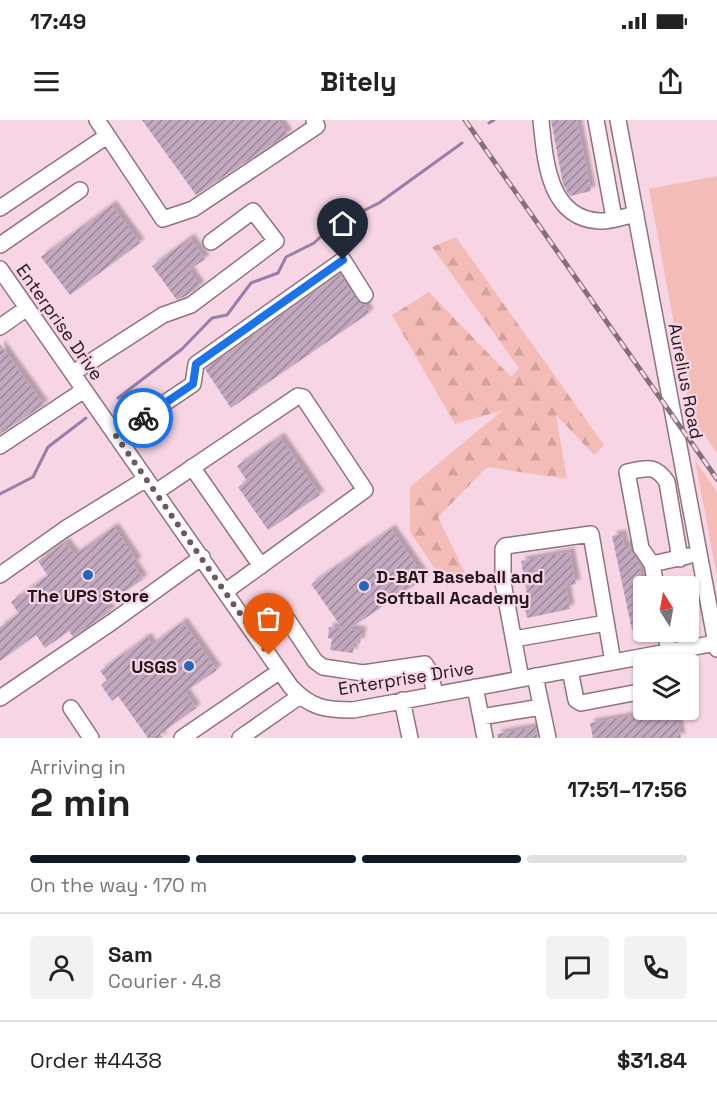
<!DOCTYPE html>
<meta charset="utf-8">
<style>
:root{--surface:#fff;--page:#f2f2f2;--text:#222;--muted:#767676;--line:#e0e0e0;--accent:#111827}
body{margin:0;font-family:"Space Grotesk",sans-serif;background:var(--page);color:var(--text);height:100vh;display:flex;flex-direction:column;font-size:22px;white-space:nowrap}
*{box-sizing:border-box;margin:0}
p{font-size:20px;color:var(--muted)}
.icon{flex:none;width:33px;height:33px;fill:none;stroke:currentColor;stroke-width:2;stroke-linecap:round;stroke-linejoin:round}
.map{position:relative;height:618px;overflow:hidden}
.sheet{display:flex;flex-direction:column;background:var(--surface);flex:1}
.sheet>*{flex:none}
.needle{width:39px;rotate:349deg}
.fabs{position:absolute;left:633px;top:456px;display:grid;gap:12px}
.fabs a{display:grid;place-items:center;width:66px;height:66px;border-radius:6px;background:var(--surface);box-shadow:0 2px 4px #0004;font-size:30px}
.pin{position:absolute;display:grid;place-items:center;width:51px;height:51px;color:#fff;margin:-62px -26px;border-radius:50% 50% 50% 0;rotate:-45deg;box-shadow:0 0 6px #0007}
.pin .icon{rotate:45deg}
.courier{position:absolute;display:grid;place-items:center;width:60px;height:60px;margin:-30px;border:4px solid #1a73e8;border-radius:50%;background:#fff;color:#222;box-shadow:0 2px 8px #0007}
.overview em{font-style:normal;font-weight:600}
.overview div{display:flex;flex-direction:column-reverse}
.overview{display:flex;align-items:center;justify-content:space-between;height:102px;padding:0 30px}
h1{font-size:39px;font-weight:600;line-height:45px}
.bar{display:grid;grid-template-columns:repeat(4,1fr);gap:9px 6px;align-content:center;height:72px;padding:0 30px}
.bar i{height:8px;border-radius:4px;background:var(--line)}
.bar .selected{background:var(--accent)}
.bar p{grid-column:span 4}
.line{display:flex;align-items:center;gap:15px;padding:0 30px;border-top:2px solid var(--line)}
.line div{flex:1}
.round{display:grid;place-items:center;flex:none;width:63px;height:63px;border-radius:6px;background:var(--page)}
.status{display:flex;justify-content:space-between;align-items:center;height:42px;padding:0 30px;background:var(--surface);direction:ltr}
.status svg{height:16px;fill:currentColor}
header{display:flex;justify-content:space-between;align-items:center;height:78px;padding:0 30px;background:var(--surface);font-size:27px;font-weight:600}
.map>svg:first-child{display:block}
</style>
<div class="status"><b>17:49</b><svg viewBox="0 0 49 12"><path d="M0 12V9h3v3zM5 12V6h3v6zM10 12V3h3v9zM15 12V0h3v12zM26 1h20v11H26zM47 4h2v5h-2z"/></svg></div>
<header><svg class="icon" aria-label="menu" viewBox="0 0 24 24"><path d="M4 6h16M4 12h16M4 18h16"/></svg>Bitely<svg class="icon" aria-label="share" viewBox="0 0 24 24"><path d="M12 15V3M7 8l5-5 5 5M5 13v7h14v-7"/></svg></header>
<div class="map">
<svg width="717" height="618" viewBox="0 0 717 618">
<defs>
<pattern id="forest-firs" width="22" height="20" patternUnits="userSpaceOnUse" patternTransform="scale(1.5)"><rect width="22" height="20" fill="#f4bcb7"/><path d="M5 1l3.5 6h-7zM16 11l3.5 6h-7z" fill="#d1a19d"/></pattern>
<pattern id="building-hatch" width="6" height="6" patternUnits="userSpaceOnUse" patternTransform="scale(1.5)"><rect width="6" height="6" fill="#c1a8bf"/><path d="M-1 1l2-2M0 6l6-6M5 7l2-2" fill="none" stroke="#9c889a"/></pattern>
<filter id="shadow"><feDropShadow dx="4.5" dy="-4.5" stdDeviation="1.5" flood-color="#0004"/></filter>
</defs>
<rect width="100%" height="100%" fill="#f7d5e5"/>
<path fill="#f4bcb7" d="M717 56V333L691 296 649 69Z
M695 340 717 372V456Z"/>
<path fill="url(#forest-firs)" d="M456 117 604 325 594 335 556 295 567 359 487 347 438 397 465 453 447 467 410 412V367L503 290 455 304 392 195 429 172 511 257 519 248 432 127Z"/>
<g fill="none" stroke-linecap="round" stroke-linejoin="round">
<path stroke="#987ea8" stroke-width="3" d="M489 3 494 0
M118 278 182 229 212 198 227 195 251 163 278 153 286 137 314 123 331 107 379 83 462 23
M0 374 33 357 48 327 86 298"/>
</g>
<path fill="url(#building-hatch)" filter="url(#shadow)" d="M142 0H278L288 14 196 75Z
M551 0H577L591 71 570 76 568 73 563 64Z
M112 85 140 123 70 175 41 137Z
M190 118 205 139 189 150 200 166 186 176 177 180 152 146Z
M340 154 357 180 364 184 369 193 231 288 205 249Z
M0 224 44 285 0 314Z
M280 317 320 375 268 410 238 367 247 361 237 346Z
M114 407 137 441 133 444 143 459 106 485 111 491 73 517 69 511 45 528 36 515 0 541V507L19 494 11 482 48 456 38 441 65 422 75 435Z
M391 409 425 458 349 509 362 511 360 523 354 522 353 533 330 530 332 519 328 518 329 507 342 508 311 464Z
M622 414 624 426 629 425 630 432H632L638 440 644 472V508L632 510 612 416Z
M570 432 576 464 566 466 570 489 527 498 522 474 527 473 521 441Z
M183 502 217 550 185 572 196 588 160 614 163 618H148L118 576 112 581 101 565 107 560 100 551 147 517 152 525Z
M670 590H676L681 618H593L590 603Z
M536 607 538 618H498L497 614Z"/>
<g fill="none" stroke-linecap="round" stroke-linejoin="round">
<defs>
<path id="minor" d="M97 0 163 99 193 89 317 6 314 0
M541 0C545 39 548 98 599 101 611 102 625 96 636 94
M596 0 614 98
M618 0 717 529
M0 88 107 16
M0 125 80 70
M0 149 291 567C311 588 325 590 353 590L716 523
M0 207 27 188
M73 253 163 195 191 185 276 121 253 91 211 122
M116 316 193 264 196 244 343 140 365 175
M0 326 84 270
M192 347 261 446
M156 372 298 276 303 277 365 370 226 471
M652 444 641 428 627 352C647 348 655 344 667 362L680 439
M0 455 65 409 146 359
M656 466 652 444 688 436
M248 503 271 490H279L285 496 315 541 323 547 363 553 425 544 430 552 435 574
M665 512 669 532
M514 519 606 503
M570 550 576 580 581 583 644 571
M535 556 548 618
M521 559 503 463V429L505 426 591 414 613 542
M475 567 485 618
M0 578 112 502 202 437
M402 580 410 618
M71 588 91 618
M685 590 686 591
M481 597 541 587
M182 618 280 551
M240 618 300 576"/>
</defs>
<use href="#minor" stroke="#907281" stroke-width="18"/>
<use href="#minor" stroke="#fff" stroke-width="15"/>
<defs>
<path id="rail" d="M465 0 717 359"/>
</defs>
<use href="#rail" stroke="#856f79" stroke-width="5"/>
<use href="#rail" stroke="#f7d5e5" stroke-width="3" stroke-dasharray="9" stroke-linecap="butt"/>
</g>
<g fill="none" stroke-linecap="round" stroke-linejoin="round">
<path stroke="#6d5962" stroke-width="6" stroke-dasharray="0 10.8" d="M143 298 116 316 269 535"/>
<path stroke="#1a73e8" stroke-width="8" d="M143 298 193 264 196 244 343 140"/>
</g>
<g fill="#2268b9" stroke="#f7d5e5" stroke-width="2">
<circle cx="88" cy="455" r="6"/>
<circle cx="364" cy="466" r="6"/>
<circle cx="189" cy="546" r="6"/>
</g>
<g text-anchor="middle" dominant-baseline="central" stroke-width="4.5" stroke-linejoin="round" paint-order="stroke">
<g font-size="18" fill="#22161c" stroke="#f7d5e5">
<text transform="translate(60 202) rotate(55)">Enterprise Drive</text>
<text transform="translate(686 261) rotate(79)">Aurelius Road</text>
<text transform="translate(406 558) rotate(-9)">Enterprise Drive</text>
</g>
<g font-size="18" font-weight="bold" fill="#22161c" stroke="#f7d5e5" text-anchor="start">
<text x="376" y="456">D-BAT Baseball and<tspan x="376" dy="21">Softball Academy</tspan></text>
<text x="88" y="475" text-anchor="middle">The UPS Store</text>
<text x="177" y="546" text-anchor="end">USGS</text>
</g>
</g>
</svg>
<div class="fabs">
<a><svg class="needle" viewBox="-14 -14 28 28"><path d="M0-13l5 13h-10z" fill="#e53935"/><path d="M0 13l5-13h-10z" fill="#767676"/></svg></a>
<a><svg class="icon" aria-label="layers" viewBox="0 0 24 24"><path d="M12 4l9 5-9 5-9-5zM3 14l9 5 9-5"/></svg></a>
</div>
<div class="pin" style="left:269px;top:535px;background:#ea580c"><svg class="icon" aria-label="bag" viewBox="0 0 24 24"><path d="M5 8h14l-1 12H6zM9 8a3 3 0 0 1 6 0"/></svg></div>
<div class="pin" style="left:343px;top:140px;background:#1f2937"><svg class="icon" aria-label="home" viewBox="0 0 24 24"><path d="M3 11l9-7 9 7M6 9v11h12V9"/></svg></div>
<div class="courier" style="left:143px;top:298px"><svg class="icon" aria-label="bike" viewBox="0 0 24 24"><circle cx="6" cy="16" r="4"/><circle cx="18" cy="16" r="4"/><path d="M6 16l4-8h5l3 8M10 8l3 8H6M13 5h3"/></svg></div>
</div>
<section class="sheet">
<div class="overview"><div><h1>2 min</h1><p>Arriving in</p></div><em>17:51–17:56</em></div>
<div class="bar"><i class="selected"></i><i class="selected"></i><i class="selected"></i><i></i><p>On the way · 170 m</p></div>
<div class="line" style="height:108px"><a class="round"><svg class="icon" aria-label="person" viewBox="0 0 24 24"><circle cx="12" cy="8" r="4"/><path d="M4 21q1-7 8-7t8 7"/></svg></a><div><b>Sam</b><p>Courier · 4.8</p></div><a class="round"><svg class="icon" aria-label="chat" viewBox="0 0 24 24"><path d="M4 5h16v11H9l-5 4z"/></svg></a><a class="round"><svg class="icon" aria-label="phone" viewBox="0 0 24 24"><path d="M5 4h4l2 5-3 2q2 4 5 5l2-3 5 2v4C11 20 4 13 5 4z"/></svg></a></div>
<div class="line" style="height:78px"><div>Order #4438</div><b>$31.84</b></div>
</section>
